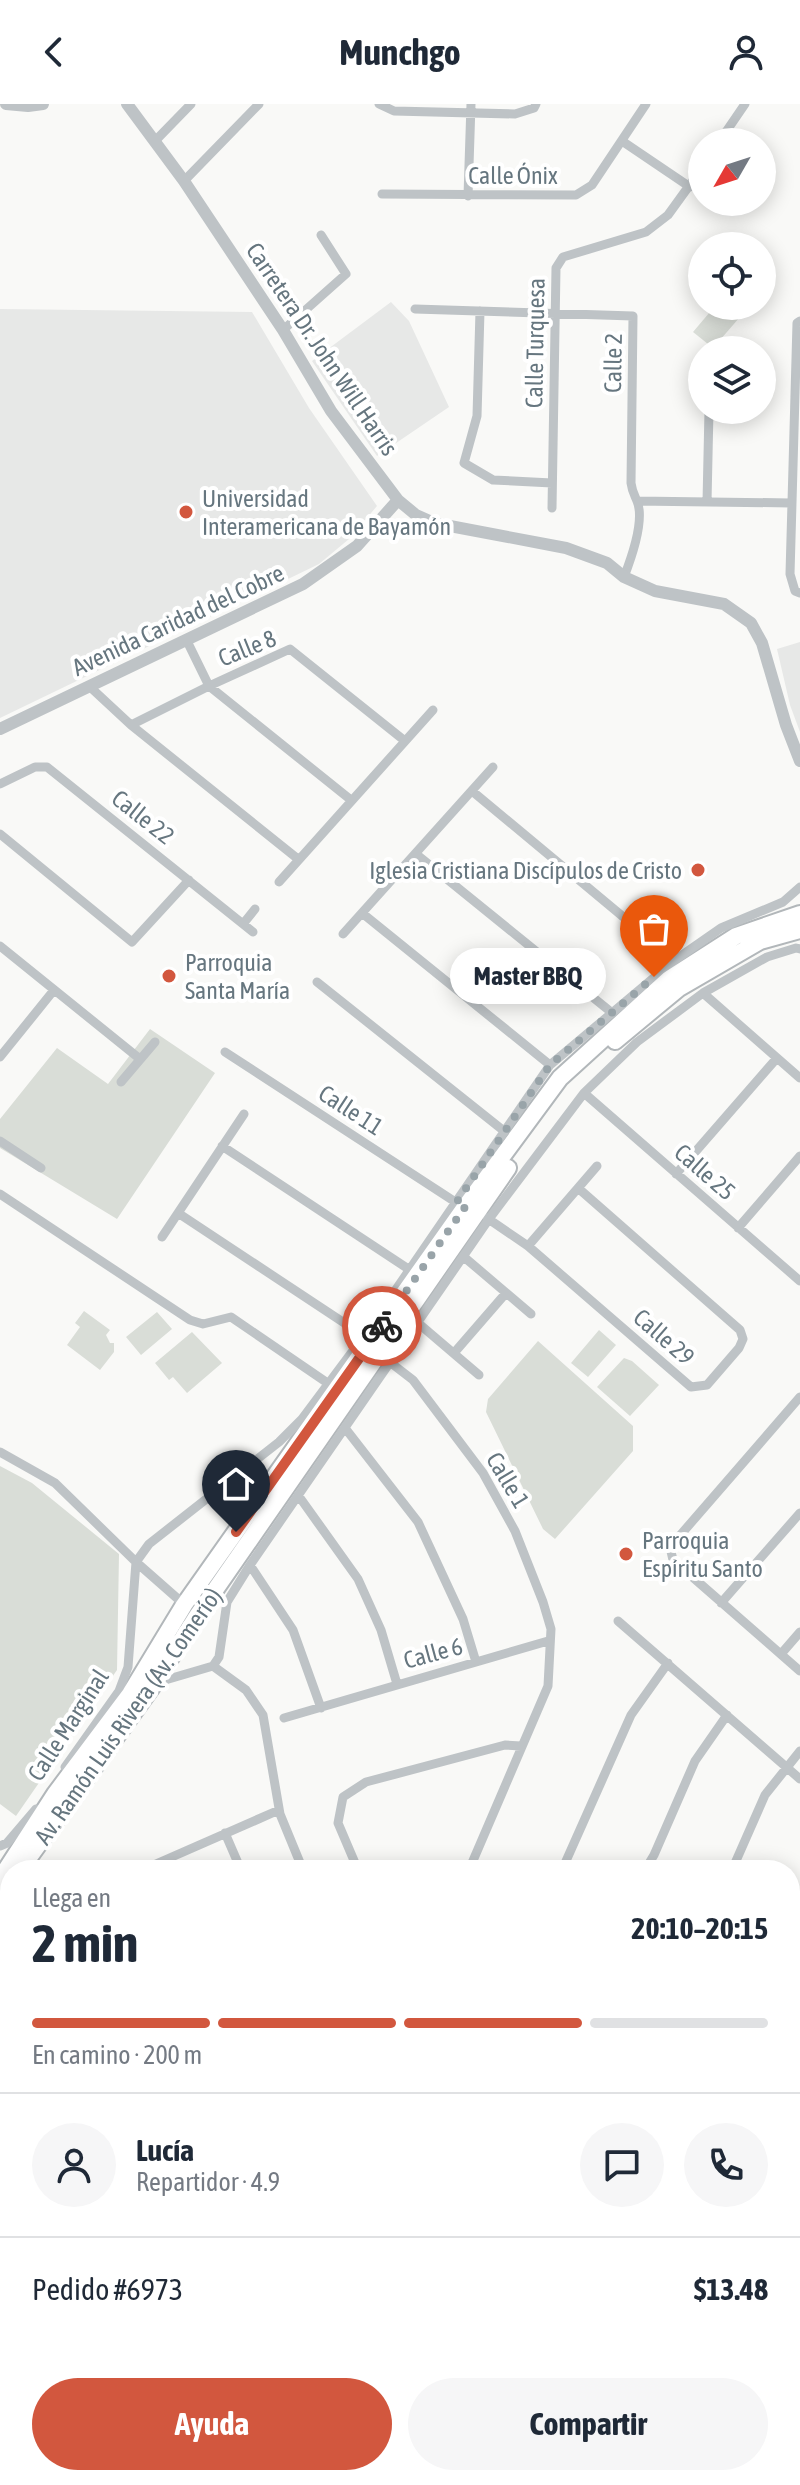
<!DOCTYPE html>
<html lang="es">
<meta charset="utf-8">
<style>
:root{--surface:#fff;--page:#f6f6f7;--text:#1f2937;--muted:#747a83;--line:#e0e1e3;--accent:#d2573e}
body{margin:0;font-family:"Asap Condensed",sans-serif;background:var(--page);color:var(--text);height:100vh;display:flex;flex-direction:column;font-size:30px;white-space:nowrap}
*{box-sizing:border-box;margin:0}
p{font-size:26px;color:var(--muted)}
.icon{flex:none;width:44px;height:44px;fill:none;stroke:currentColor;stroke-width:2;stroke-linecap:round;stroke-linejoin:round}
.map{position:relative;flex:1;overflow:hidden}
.sheet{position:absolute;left:0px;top:1756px;width:800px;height:626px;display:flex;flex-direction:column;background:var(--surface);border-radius:32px 32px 0 0;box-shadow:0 4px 20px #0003}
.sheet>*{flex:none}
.needle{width:52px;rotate:231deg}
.buttons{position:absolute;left:688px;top:24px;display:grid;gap:16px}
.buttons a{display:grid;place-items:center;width:88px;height:88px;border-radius:50%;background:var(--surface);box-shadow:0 4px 20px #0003;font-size:40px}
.pin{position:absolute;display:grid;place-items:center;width:68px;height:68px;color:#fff;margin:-82px -34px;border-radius:50% 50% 50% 0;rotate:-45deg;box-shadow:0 0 8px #0007}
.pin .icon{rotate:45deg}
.courier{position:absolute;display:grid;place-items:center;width:80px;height:80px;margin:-40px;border:6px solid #d2573e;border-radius:50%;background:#fff;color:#222;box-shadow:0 2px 10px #0007}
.bubble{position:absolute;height:56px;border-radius:28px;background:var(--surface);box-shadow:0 4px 20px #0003;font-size:26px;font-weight:700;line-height:56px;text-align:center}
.summary em{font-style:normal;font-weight:700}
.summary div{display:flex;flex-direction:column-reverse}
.summary{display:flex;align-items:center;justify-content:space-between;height:136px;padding:0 32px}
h1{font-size:52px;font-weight:700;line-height:60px}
.bar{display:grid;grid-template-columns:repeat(4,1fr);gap:12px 8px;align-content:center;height:96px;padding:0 32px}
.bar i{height:10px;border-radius:6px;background:var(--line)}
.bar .active{background:var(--accent)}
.bar p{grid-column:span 4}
.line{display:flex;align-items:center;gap:20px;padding:0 32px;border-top:2px solid var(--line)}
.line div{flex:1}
.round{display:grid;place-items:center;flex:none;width:84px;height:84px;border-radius:42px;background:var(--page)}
.primary-button{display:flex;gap:16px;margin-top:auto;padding:16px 32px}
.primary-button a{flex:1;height:92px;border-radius:48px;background:var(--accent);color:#fff;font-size:32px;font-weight:700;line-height:92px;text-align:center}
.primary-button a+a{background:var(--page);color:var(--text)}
header{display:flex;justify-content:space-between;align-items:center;height:104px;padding:0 32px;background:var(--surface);font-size:36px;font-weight:700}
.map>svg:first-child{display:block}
</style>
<header><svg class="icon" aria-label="back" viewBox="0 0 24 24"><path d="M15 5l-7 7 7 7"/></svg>Munchgo<svg class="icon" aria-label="person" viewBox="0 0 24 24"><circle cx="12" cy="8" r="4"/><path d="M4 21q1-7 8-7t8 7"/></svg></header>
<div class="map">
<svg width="800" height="2381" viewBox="0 0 800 2381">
<rect width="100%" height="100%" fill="#f9f9f7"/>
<path fill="#e7e8e7" d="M391 198 409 217 449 303 377 352 312 257Z
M0 205 252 208 309 304 377 402 349 435 319 460 0 614Z
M800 538V628L790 601 777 545Z"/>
<path fill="#d9ddd7" d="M715 202H728L740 213 713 244 693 228Z
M150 925 215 969 117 1115 0 1044V1015L57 944 108 980Z
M84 1207 110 1226 106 1231 110 1239H114V1248L100 1266 67 1241 80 1223 75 1219Z
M157 1208 172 1225 141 1251 126 1233Z
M599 1226 616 1241 588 1273 571 1259Z
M192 1228 222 1259 187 1289 173 1273 169 1276 155 1259Z
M538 1237 633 1322V1347L555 1435 543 1425 486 1308 488 1295Z
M624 1254 632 1257 659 1281 630 1312 597 1283Z
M0 1362 32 1379 119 1450 117 1566 16 1712 0 1700Z"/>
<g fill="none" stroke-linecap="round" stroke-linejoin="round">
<path stroke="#b8c3c7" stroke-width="3" d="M0 2153 10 2152"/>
<defs>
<path id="trunk" d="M615 937 679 884 760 837 800 826
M20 1766 154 1580 197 1512 508 1064
M0 1775 55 1690 130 1590 184 1501 465 1103 560 974 669 875 736 832 800 810
M0 1795 10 1781"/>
</defs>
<use href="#trunk" stroke="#b2b7ba" stroke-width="20"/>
<path stroke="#bec3c6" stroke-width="9" d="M379 0 394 7 515 10 534 4 536 0
M156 36 191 0
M622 37 690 83
M719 38 745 0
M184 77 259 0
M382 90 576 91 592 81 646 0
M468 92 471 0
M415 205 633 212 631 379C632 387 634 390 637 397 645 416 631 455 624 473
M480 207 477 312 464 359 493 376 552 379
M800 217 797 219 790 470 795 487 800 489
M283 226 346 170 321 131
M637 397 791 399
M707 398 709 306
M552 404 556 164 563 153 646 128 668 111 702 64
M186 535 209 582 351 696
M89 582 131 621 298 755
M131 621 209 582 290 545 405 637
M0 680 35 663H47L253 828
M472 687 675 856
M0 730 132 838 189 776
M416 750 611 908
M279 778 433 606
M362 809 550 961
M243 820 255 805
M343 830 493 663
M0 842 140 955
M317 878 504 1027
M703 889 800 974
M225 948 460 1101
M0 953 54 886
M121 978 155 938
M584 989 800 1177
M0 1037 41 1064
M222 1042 410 1166
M676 1070 777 954
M0 1090 190 1216 203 1220 231 1213 329 1280
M178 1109 364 1232
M487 1114 528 1142 691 1283 707 1281 739 1244 743 1235 740 1226 578 1084
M738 1124 800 1052
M162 1133 244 1010
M528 1142 597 1062
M464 1153 531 1210
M418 1219 479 1271
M454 1249 506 1189
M391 1259 413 1276 483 1369 515 1427 543 1498 551 1525 548 1582 469 1766
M800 1293 670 1443 673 1456 800 1567
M345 1324 418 1418 463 1515 476 1558
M0 1348 55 1379 136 1458 186 1502
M298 1391 358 1475 381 1526 397 1580
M250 1461 293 1526 321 1604
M721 1499 800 1409
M618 1517 800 1675
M781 1550 800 1528
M213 1562 219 1553 227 1498 250 1461 489 1115 584 989 637 938 703 889 767 853 796 844 800 845
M213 1562 246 1586 263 1611 280 1710 303 1766
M155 1579 213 1562
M284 1614 548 1537
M65 1663 119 1587 128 1563 136 1458 149 1440 279 1338 302 1315 364 1232 550 961 675 856 721 824 783 798 800 783
M225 1729 241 1766
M0 1742 7 1739 36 1705
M449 1762 469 1766
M148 1766 149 1763 279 1706
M358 1766 338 1719 343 1693 366 1678 505 1641 521 1642
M562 1766 631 1611 668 1559
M645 1766 654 1751 695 1657 727 1611
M732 1766 765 1691 800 1647
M0 2277 3 2290 0 2381
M790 2324 800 2351
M471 2372 475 2381
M676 2372 679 2381
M12 2381 51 2377 112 2381
M173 2381 179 2372"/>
<path stroke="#bec3c6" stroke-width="12" d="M6 0 28 2 43 0
M127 0 184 77 283 226 331 307 398 396 416 411 434 419 566 444 607 459 624 473 655 487 724 500 751 519 762 539 786 621 800 657
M0 625 303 480 357 442 398 396"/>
<use href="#trunk" stroke="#fff" stroke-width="16"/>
</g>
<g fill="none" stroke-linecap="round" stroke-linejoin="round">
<path stroke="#99a4a9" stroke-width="8" stroke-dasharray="0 14.4" d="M382 1222 465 1103 456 1099 550 961 654 873"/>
<path stroke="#d2573e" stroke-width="10" d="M236 1428 382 1222"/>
</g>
<g fill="#d2573e" stroke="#fff" stroke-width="3">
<circle cx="186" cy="408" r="8"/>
<circle cx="698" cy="766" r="8"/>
<circle cx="169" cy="872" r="8"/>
<circle cx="626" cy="1450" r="8"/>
</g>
<g text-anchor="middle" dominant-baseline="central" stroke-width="8" stroke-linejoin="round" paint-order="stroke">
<g font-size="24" fill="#66767f" stroke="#fff">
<text x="513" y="71">Calle Ónix</text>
<text transform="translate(535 239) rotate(-89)">Calle Turquesa</text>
<text transform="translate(322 245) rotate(56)">Carretera Dr. John Will Harris</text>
<text transform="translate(613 259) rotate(-89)">Calle 2</text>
<text transform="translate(178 516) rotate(-25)">Avenida Caridad del Cobre</text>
<text transform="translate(247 544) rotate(-22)">Calle 8</text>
<text transform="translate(143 713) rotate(38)">Calle 22</text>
<text transform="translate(351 1006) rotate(33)">Calle 11</text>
<text transform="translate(705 1068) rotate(41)">Calle 25</text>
<text transform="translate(664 1233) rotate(41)">Calle 29</text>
<text transform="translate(508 1376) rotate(59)">Calle 1</text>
<text transform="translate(433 1549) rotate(-15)">Calle 6</text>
<text transform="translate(128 1612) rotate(-55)">Av. Ramón Luis Rivera (Av. Comerío)</text>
<text transform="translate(68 1621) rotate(-57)">Calle Marginal</text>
</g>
<g font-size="24" fill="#66767f" stroke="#fff" text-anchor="start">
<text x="202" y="394">Universidad<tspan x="202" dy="28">Interamericana de Bayamón</tspan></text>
<text x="682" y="766" text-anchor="end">Iglesia Cristiana Discípulos de Cristo</text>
<text x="185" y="858">Parroquia<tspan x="185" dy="28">Santa María</tspan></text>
<text x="642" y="1436">Parroquia<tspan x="642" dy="28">Espíritu Santo</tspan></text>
</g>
</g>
</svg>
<div class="buttons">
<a><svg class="needle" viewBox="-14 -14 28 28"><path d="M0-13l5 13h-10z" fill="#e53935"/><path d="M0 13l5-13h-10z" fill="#747a83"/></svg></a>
<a><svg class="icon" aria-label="locate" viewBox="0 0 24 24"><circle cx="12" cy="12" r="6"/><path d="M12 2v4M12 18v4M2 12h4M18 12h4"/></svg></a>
<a><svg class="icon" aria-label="layers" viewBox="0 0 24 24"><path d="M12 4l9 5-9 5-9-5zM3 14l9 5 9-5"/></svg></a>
</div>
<div class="pin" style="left:654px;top:873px;background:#ea580c"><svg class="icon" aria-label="bag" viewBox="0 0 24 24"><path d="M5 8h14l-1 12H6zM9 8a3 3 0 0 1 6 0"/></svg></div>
<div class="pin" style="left:236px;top:1428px;background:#1f2937"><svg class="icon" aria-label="home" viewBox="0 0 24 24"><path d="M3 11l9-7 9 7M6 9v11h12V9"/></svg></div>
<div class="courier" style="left:382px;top:1222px"><svg class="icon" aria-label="bike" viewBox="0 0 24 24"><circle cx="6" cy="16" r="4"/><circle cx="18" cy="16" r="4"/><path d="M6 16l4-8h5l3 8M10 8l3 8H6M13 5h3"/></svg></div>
<div class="bubble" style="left:450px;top:844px;width:156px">Master BBQ</div>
<section class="sheet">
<div class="summary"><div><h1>2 min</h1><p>Llega en</p></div><em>20:10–20:15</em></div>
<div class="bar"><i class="active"></i><i class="active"></i><i class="active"></i><i></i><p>En camino · 200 m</p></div>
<div class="line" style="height:144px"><a class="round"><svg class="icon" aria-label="person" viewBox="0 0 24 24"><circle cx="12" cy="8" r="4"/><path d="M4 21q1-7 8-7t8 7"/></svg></a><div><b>Lucía</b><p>Repartidor · 4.9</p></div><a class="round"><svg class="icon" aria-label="chat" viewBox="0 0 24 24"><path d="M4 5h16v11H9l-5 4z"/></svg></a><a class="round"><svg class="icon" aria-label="phone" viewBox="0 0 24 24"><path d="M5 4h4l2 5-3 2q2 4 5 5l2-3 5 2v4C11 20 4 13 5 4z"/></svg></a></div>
<div class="line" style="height:104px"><div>Pedido #6973</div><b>$13.48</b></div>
<div class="primary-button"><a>Ayuda</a><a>Compartir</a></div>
</section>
</div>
